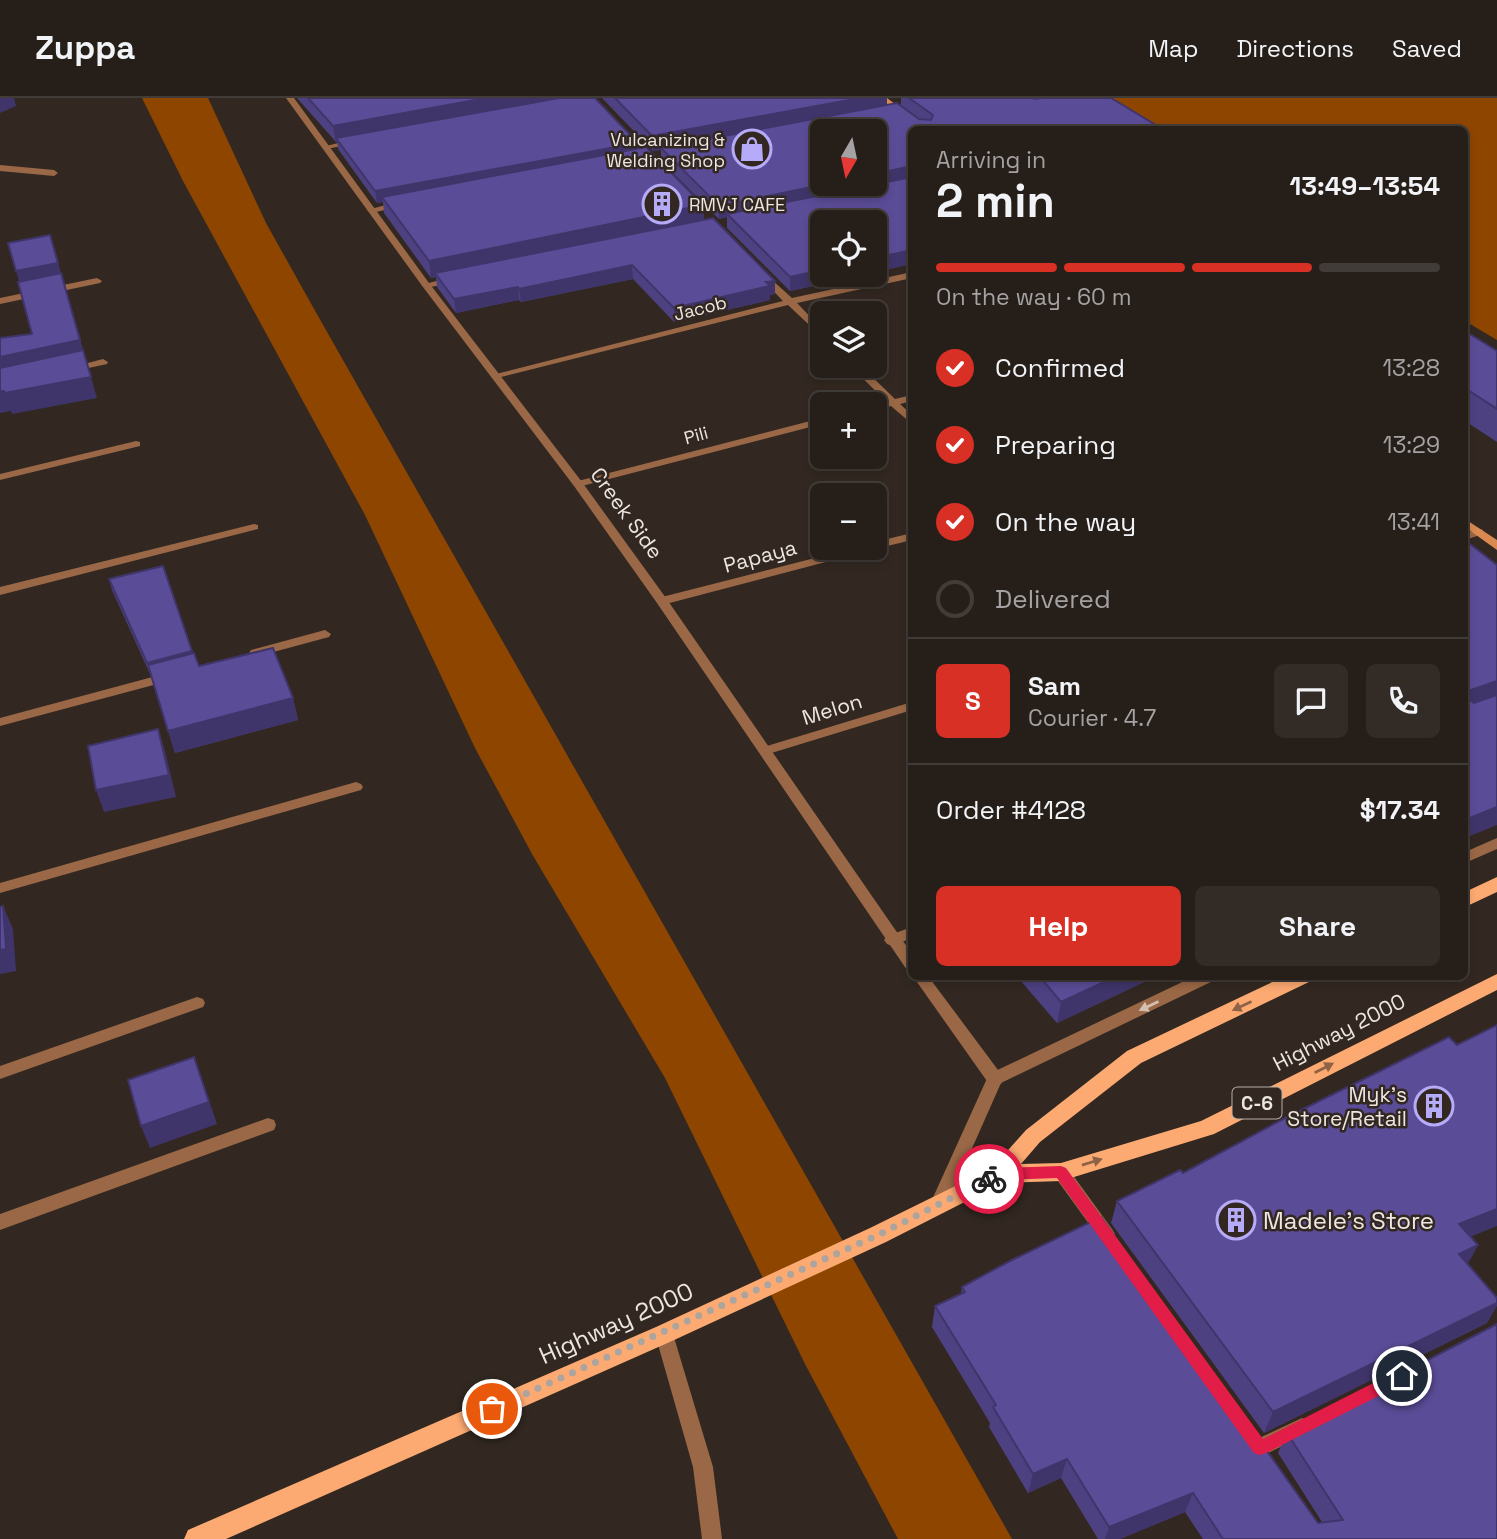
<!DOCTYPE html>
<meta charset="utf-8">
<style>
:root{--surface:#261e19;--page:#322b26;--text:#f1f3f6;--muted:#a4a2a2;--line:#423c38;--accent:#d93025}
body{margin:0;font-family:"Space Grotesk",sans-serif;background:var(--page);color:var(--text);height:100vh;display:flex;flex-direction:column;font-size:26px;white-space:nowrap}
*{box-sizing:border-box;margin:0}
p{font-size:23px;color:var(--muted)}
.icon{flex:none;width:38px;height:38px;fill:none;stroke:currentColor;stroke-width:2;stroke-linecap:round;stroke-linejoin:round}
.map{position:relative;flex:1;overflow:hidden}
.side{position:absolute;left:908px;top:28px;width:560px;height:854px;display:flex;flex-direction:column;background:var(--surface);border-radius:10px;box-shadow:0 4px 10px #0003,0 0 0 2px var(--line)}
.side>*{flex:none}
.needle{width:46px;rotate:189deg}
.controls{position:absolute;left:810px;top:21px;display:grid;gap:14px}
.controls a{display:grid;place-items:center;width:77px;height:77px;border-radius:10px;background:var(--surface);box-shadow:0 4px 10px #0003,0 0 0 2px var(--line);font-size:35px}
.pin{position:absolute;display:grid;place-items:center;width:60px;height:60px;color:#fff;margin:-30px;border:4px solid #fff;border-radius:50%;box-shadow:0 2px 7px #0007}
.courier{position:absolute;display:grid;place-items:center;width:70px;height:70px;margin:-35px;border:5px solid #e11d48;border-radius:50%;background:#fff;color:#222;box-shadow:0 2px 9px #0007}
.summary em{font-style:normal;font-weight:700}
.summary div{display:flex;flex-direction:column-reverse}
.summary{display:flex;align-items:center;justify-content:space-between;height:119px;padding:0 28px}
h1{font-size:46px;font-weight:700;line-height:52px}
.bar{display:grid;grid-template-columns:repeat(4,1fr);gap:10px 7px;align-content:center;height:84px;padding:0 28px}
.bar i{height:9px;border-radius:5px;background:var(--line)}
.bar .selected{background:var(--accent)}
.bar p{grid-column:span 4}
.line{display:flex;align-items:center;gap:18px;padding:0 28px;border-top:2px solid var(--line)}
.line div{flex:1}
.round{display:grid;place-items:center;flex:none;width:74px;height:74px;border-radius:10px;background:var(--page)}
ol{padding:0 28px;list-style:none}
li{display:flex;align-items:center;gap:21px;height:77px}
li p{margin-inline-start:auto}
li .icon{padding:7px;border-radius:50%;background:var(--accent);color:#fff;stroke-width:4}
li:last-child{color:var(--muted)}
li i{width:38px;height:38px;border:4px solid var(--line);border-radius:50%}
.action{display:flex;gap:14px;margin-top:auto;padding:14px 28px}
.action a{flex:1;height:80px;border-radius:10px;background:var(--accent);color:#fff;font-size:28px;font-weight:700;line-height:80px;text-align:center}
.action a+a{background:var(--page);color:var(--text)}
header{display:flex;align-items:center;gap:42px;box-sizing:border-box;height:98px;padding:0 35px;background:var(--surface);border-bottom:2px solid var(--line)}
header strong{font-size:33px}
nav{display:flex;gap:38px;margin-inline-start:auto;font-size:24px}
.map>svg:first-child{display:block}
</style>
<header>
<strong>Zuppa</strong>
<nav><a>Map</a><a>Directions</a><a>Saved</a></nav>
</header>
<div class="map">
<svg width="1497" height="1441" viewBox="0 0 1497 1441">
<rect width="100%" height="100%" fill="#322821"/>
<path fill="#8d4500" d="M142 0H208L266 125 318 218 1012 1441H898L805 1266 665 980 532 756 475 650 365 417 183 83Z
M1101 0H1497V242L1465 223V32L1152 31Z"/>
<g fill="none" stroke-linecap="round" stroke-linejoin="round">
<path fill="#9a6846" fill-rule="evenodd" d="M286 0H294L429 185 582 384 666 500 912 856V874L907 872 657 505 574 388 423 189Z
M912 877 928 878 1001 976 1003 981 1001 986 995 988 989 986Z
M1061 1067 1067 1069 1112 1131 1115 1136 1112 1141 1106 1144 1100 1141 1055 1079 1053 1074 1055 1069Z
M664 1228 670 1230 673 1236 713 1369 722 1441H702L693 1369 655 1236 658 1230Z"/>
<path fill="#9a6846" fill-rule="evenodd" d="M355 41H358V45L326 51 322 49Z
M0 67 54 72 58 75 54 78 0 73Z
M401 103 404 104V108L371 115 367 112Z
M761 172 792 200 912 174V180L797 205 822 231V239L788 207 497 280 492 277 783 203 758 177 756 175Z
M452 179 457 182 455 184 426 190 421 187Z
M97 180 102 183 100 185 0 206V200Z
M103 261 108 264 107 266 70 274 65 271Z
M850 268H861L895 301 912 297V303L900 306 912 317V326L891 308 875 312 873 306 886 303Z
M822 320V326L578 389 572 386 574 384Z
M136 343 140 344V348L0 382V376Z
M254 426 258 427V431L0 497V489Z
M1479 431 1483 432V436L1465 442V435Z
M912 435V442L879 450 662 507 656 503 658 500 854 450H875V444Z
M325 532 331 536 329 539 255 559 249 555 251 552Z
M171 574 176 575 177 578 176 581 0 628V620Z
M912 604V612L765 657 758 653 760 650Z
M356 684 361 686 363 689 361 692 0 795V785Z
M1497 740V751L1465 765V754Z
M912 829V840L892 848 887 846 884 842 887 838Z
M1195 878H1217L1215 882 1001 985 946 1109 940 1111 934 1109 931 1104 989 976Z
M197 899 203 901 205 905 203 909 0 981V968Z
M268 1020 274 1022 276 1027 274 1032 0 1132V1116Z
M1302 1320 1309 1323 1312 1329 1309 1335 1260 1359 1253 1357 1250 1350 1253 1343Z"/>
<path fill="#da8a51" fill-rule="evenodd" d="M878 0H887L930 32H920Z
M1465 421 1497 442V452L1465 429Z"/>
<path fill="#fdaa72" fill-rule="evenodd" d="M1497 779V794L1465 809V794Z
M1497 876V892L1214 1036 1061 1083 1002 1085 886 1144 672 1243 226 1441H184L188 1432 656 1229 870 1130 992 1070 1026 1032 1127 953 1285 878H1313L1311 883 1141 965 1040 1044 1021 1066 1061 1065 1201 1023Z"/>
</g>
<path fill="#4e4182" d="M297 0H595L638 51 703 107 704 122 775 183V196L770 197V202L674 224 633 181 521 204 519 202 456 215 437 189 436 179 431 180 384 115 383 104 377 105 338 51 337 44H336Z
M602 0H887V6L901 7V0H1033L912 166 875 174V124L822 177H863L790 193 727 130V119L719 121 661 63V52L653 53Z
M1465 233 1497 253V344L1465 323Z
M109 481 193 555 199 568 293 600 298 622 175 655 150 576 112 492Z
M1021 878H1157L1057 925 1020 882Z
M1183 1075 1470 1139 1478 1147 1468 1165 1487 1225 1264 1335 1111 1125 1117 1103Z
M962 1189 1318 1425 1322 1424 1278 1355 1287 1335 1497 1441H1203L1185 1414 1120 1441H1098L1061 1380 1028 1395 989 1329 990 1325 932 1229 935 1208 961 1196Z"/>
<path fill="#40356a" d="M0 0H14L16 8 0 15Z
M486 0H567L336 40 337 44H336L333 28Z
M860 0H887V10L661 50V52L653 53 652 38Z
M638 45 639 56 382 99 383 104 377 105 375 93Z
M912 68V81L727 116V119L719 121V108L826 86H875V76Z
M703 107 704 123 435 175 436 179 431 180 429 163Z
M50 137 97 300 12 316 11 313 0 315V259L80 242 22 193 16 173Z
M912 152V166L875 174V160Z
M632 167 633 181 521 204 519 191Z
M822 172V177H863L790 193V179Z
M775 183V196L770 197V202L674 224V210Z
M518 189 519 202 456 215 454 201Z
M192 553 196 564 151 576 147 565Z
M1497 583V599L1465 612 1471 592Z
M293 600 298 622 175 655 168 633Z
M158 631 165 653 176 699 104 714 96 692Z
M1497 709V727L1465 740V722Z
M3 808 13 831 16 873 0 876V852Z
M1117 878H1157L1057 925 1061 904Z
M194 959 217 1026 150 1050 141 1028Z
M1497 1111V1128L1448 1148 1459 1126Z
M1478 1147 1466 1169 1459 1156Z
M1497 1205V1208L1487 1225 1264 1335 1273 1314Z
M1067 1361 1061 1380 1028 1395 1033 1376Z
M1193 1395 1185 1414 1120 1441H1105L1109 1429Z"/>
<path fill="#5b4c97" stroke="#40356a" stroke-width="2" d="M308 0H486L333 28Z
M559 0H595L638 45 375 93 336 40Z
M615 0H860L652 38Z
M909 0H1033L1035 1 1041 0H1111L1164 32H912V68L875 76V33H822V86H826L719 108 661 50 897 5 919 21 931 22 933 17Z
M646 49 703 107 429 163 382 99Z
M912 79V152L875 160V124H822V172L790 179 727 116Z
M713 120 775 183 766 184 770 188 674 210 632 167 519 191 518 189 454 201 435 175Z
M50 137 58 165 16 173 8 145Z
M61 175 80 242 0 259V240L32 236 18 184Z
M1465 233 1497 253V311L1465 290Z
M83 252 91 279 5 295 4 293H0V270Z
M1465 442 1497 467V583L1471 592 1470 602 1474 605 1497 597V709L1465 722Z
M163 468 192 553 147 565 109 481Z
M273 550 293 600 168 633 148 567 194 555 199 568Z
M158 631 169 677 96 692 88 648Z
M3 808 6 851 0 852V809Z
M1039 878H1117L1061 904Z
M1497 927V1111L1459 1126 1478 1147 1459 1156 1497 1200V1205L1273 1314 1117 1103 1180 1072 1183 1075 1289 1018 1449 939 1457 947Z
M194 959 209 1004 141 1028 128 982Z
M1101 1119 1318 1425 1343 1422 1287 1335 1497 1226V1441H1223L1193 1395 1109 1429 1067 1361 1033 1376 993 1309 996 1307 935 1208 965 1194 962 1189 1010 1163Z"/>
<defs><path id="oneway-solid" d="M-6-.8H1V-3.2L6.5 0L1 3.2V.8H-6Z" transform="scale(1.75)"/></defs>
<use fill="#d4c0b2" href="#oneway-solid" transform="translate(1149 908) rotate(155)"/>
<g fill="#8d6245">
<use href="#oneway-solid" transform="translate(1242 908) rotate(155)"/>
<use href="#oneway-solid" transform="translate(1324 970) rotate(-27)"/>
<use href="#oneway-solid" transform="translate(1092 1064) rotate(-17)"/>
</g>
<path fill="#e11d48" d="M1061 1068 1066 1070 1263 1341 1397 1273H1408L1410 1278 1408 1283 1266 1355 1260 1357 1254 1355 1057 1080 1002 1082 989 1087 982 1081 984 1077 1000 1070Z"/>
<g fill="none" stroke-linecap="round" stroke-linejoin="round">
<path stroke="#aca49e" stroke-width="7" stroke-dasharray="0 12.6" d="M492 1311 878 1137 989 1081"/>
</g>
<defs>
<symbol id="shop-ring" viewBox="-11 -11 22 22"><circle r="9.5" fill="#322821" stroke="#b6abf8" stroke-width="1.5"/><path d="M-5-2.5h2.3a2.7 3.5 0 0 1 5.4 0H5L5.5 6h-11ZM-1.5-2.5h3a1.5 2.3 0 0 0-3 0Z" fill="#b6abf8"/></symbol>
<symbol id="building-ring" viewBox="-11 -11 22 22"><circle r="9.5" fill="#322821" stroke="#b6abf8" stroke-width="1.5"/><path d="M-4-6H4V6H1V3H-1V6H-4ZM-2.5-4.3h1.7v1.8h-1.7ZM.8-4.3h1.7v1.8H.8ZM-2.5-1h1.7V.8h-1.7ZM.8-1h1.7V.8H.8Z" fill="#b6abf8"/></symbol>
</defs>
<g fill-rule="evenodd">
<use href="#shop-ring" x="730" y="29" width="44" height="44"/>
<use href="#building-ring" x="640" y="84" width="44" height="44"/>
<use href="#building-ring" x="1412" y="986" width="44" height="44"/>
<use href="#building-ring" x="1214" y="1100" width="44" height="44"/>
</g>
<g text-anchor="middle" dominant-baseline="central" stroke-width="5" stroke-linejoin="round" paint-order="stroke">
<g font-size="18" fill="#ede6e1" stroke="#322821" text-anchor="end">
<text x="725" y="41">Vulcanizing &amp;<tspan x="725" dy="21">Welding Shop</tspan></text>
<text x="689" y="106" text-anchor="start">RMVJ CAFE</text>
</g>
<g font-size="18" fill="#ede6e1" stroke="#322821">
<text transform="translate(700 210) rotate(-14)">Jacob</text>
<text transform="translate(696 337) rotate(-15)">Pili</text>
</g>
<rect fill="#322821" stroke="#b5ada7" stroke-width="2" x="1232.5" y="989.5" width="49" height="31" rx="5"/>
<g font-size="19" font-weight="bold" fill="#ede6e1">
<text x="1257" y="1005">C-6</text>
</g>
<g font-size="21" fill="#ede6e1" stroke="#322821">
<text transform="translate(627 415) rotate(54)">Creek Side</text>
<text transform="translate(760 458) rotate(-15)">Papaya</text>
<text transform="translate(832 611) rotate(-17)">Melon</text>
<text transform="translate(1339 934) rotate(-27)">Highway 2000</text>
</g>
<g font-size="21" fill="#ede6e1" stroke="#322821" text-anchor="end">
<text x="1407" y="996">Myk's<tspan x="1407" dy="24">Store/Retail</tspan></text>
</g>
<g font-size="24" fill="#ede6e1" stroke="#322821" text-anchor="start">
<text x="1263" y="1122">Madele's Store</text>
</g>
<g font-size="24" fill="#ede6e1" stroke="#322821">
<text transform="translate(616 1225) rotate(-24)">Highway 2000</text>
</g>
</g>
</svg>
<div class="controls">
<a><svg class="needle" viewBox="-14 -14 28 28"><path d="M0-13l5 13h-10z" fill="#e53935"/><path d="M0 13l5-13h-10z" fill="#a4a2a2"/></svg></a>
<a><svg class="icon" aria-label="locate" viewBox="0 0 24 24"><circle cx="12" cy="12" r="6"/><path d="M12 2v4M12 18v4M2 12h4M18 12h4"/></svg></a>
<a><svg class="icon" aria-label="layers" viewBox="0 0 24 24"><path d="M12 4l9 5-9 5-9-5zM3 14l9 5 9-5"/></svg></a>
<a>+</a>
<a>−</a>
</div>
<div class="pin" style="left:492px;top:1311px;background:#ea580c"><svg class="icon" aria-label="bag" viewBox="0 0 24 24"><path d="M5 8h14l-1 12H6zM9 8a3 3 0 0 1 6 0"/></svg></div>
<div class="pin" style="left:1402px;top:1278px;background:#1f2937"><svg class="icon" aria-label="home" viewBox="0 0 24 24"><path d="M3 11l9-7 9 7M6 9v11h12V9"/></svg></div>
<div class="courier" style="left:989px;top:1081px"><svg class="icon" aria-label="bike" viewBox="0 0 24 24"><circle cx="6" cy="16" r="4"/><circle cx="18" cy="16" r="4"/><path d="M6 16l4-8h5l3 8M10 8l3 8H6M13 5h3"/></svg></div>
<section class="side">
<div class="summary"><div><h1>2 min</h1><p>Arriving in</p></div><em>13:49–13:54</em></div>
<div class="bar"><i class="selected"></i><i class="selected"></i><i class="selected"></i><i></i><p>On the way · 60 m</p></div>
<ol>
<li><svg class="icon" aria-label="check" viewBox="0 0 24 24"><path d="M5 12l5 5 9-10"/></svg>Confirmed<p>13:28</p></li>
<li><svg class="icon" aria-label="check" viewBox="0 0 24 24"><path d="M5 12l5 5 9-10"/></svg>Preparing<p>13:29</p></li>
<li><svg class="icon" aria-label="check" viewBox="0 0 24 24"><path d="M5 12l5 5 9-10"/></svg>On the way<p>13:41</p></li>
<li><i></i>Delivered</li>
</ol>
<div class="line" style="height:126px"><b class="round" style="background:var(--accent);color:#fff">S</b><div><b>Sam</b><p>Courier · 4.7</p></div><a class="round"><svg class="icon" aria-label="chat" viewBox="0 0 24 24"><path d="M4 5h16v11H9l-5 4z"/></svg></a><a class="round"><svg class="icon" aria-label="phone" viewBox="0 0 24 24"><path d="M5 4h4l2 5-3 2q2 4 5 5l2-3 5 2v4C11 20 4 13 5 4z"/></svg></a></div>
<div class="line" style="height:91px"><div>Order #4128</div><b>$17.34</b></div>
<div class="action"><a>Help</a><a>Share</a></div>
</section>
</div>
